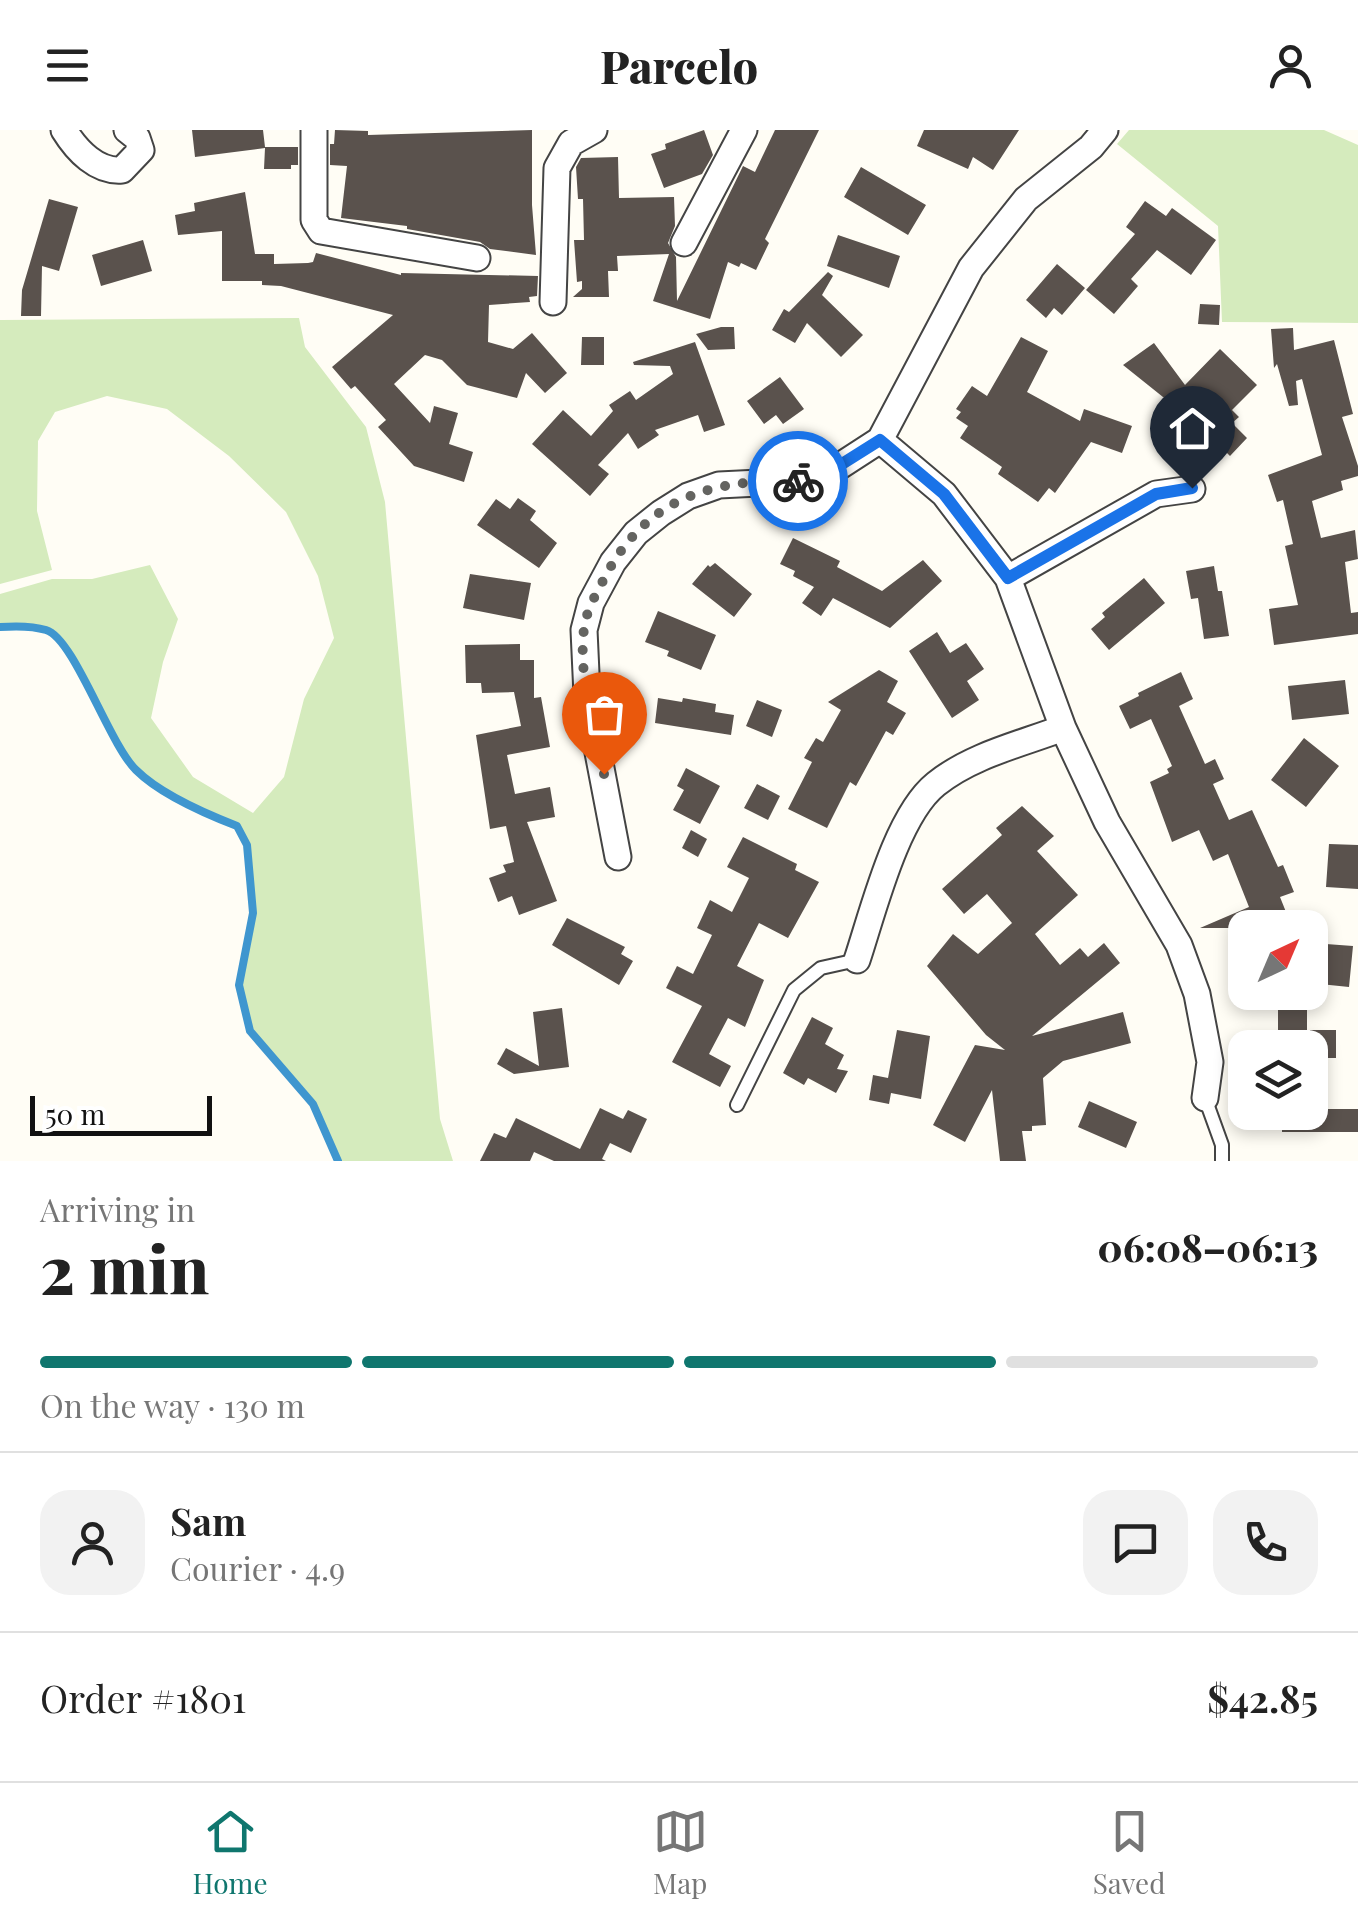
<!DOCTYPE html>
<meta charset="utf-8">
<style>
:root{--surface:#fff;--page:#f2f2f2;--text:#222;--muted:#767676;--line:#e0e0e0;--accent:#0f766e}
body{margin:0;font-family:"Playfair Display",serif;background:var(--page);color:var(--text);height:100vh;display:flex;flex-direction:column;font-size:38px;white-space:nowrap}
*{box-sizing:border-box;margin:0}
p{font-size:32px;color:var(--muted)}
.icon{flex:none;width:55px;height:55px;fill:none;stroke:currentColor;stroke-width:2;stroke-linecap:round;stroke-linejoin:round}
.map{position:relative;height:1031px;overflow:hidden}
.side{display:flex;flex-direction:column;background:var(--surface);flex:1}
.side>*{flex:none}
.needle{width:65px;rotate:44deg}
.controls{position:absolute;left:1228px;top:780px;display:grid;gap:20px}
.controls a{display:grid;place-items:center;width:100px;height:100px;border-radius:20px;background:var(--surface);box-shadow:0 5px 15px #0003;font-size:50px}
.scale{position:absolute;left:30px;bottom:25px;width:182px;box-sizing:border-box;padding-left:10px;border:5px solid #111;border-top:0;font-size:28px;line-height:35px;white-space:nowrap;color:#111;-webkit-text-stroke:8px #fff;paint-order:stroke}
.pin{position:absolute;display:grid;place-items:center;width:85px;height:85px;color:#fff;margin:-102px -42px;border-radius:50% 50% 50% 0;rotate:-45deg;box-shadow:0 0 10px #0007}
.pin .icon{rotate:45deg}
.courier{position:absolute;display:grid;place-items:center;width:100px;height:100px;margin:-50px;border:8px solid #1a73e8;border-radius:50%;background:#fff;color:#222;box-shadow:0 2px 12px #0007}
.head em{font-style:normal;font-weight:800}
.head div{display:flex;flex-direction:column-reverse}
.head{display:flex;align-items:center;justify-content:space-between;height:170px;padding:0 40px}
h1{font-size:65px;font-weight:800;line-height:75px}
.bar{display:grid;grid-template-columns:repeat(4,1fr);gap:15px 10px;align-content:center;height:120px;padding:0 40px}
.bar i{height:12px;border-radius:8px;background:var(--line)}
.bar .on{background:var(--accent)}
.bar p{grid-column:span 4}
.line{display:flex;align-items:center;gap:25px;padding:0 40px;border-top:2px solid var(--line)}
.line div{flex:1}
.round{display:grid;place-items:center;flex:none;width:105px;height:105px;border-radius:30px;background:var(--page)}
header{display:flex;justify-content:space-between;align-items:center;height:130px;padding:0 40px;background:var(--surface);font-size:45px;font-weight:800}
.dock{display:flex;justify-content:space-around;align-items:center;height:140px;border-top:2px solid var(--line);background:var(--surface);font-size:28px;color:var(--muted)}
.dock a{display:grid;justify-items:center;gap:5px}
.dock .on{color:var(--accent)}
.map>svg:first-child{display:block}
</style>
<header><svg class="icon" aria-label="menu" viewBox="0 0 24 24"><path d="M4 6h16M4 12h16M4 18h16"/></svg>Parcelo<svg class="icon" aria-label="person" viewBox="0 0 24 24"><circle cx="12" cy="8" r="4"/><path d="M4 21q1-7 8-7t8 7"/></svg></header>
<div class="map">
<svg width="1358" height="1031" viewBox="0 0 1358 1031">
<rect width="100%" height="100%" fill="#fffdf5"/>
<path fill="#d5ebbd" d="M1129 0H1324L1358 15V193L1222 192 1218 96 1117 14Z
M299 188 305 217 366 297 385 372 440 989 453 1031H338L313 974 250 901 239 855 253 782 247 715 237 696C206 684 161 664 137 640 109 614 74 508 46 500 33 496 14 496 0 497V464L52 449H92L150 435 178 489 163 532 151 588 193 647 253 683 284 647 304 569 334 508 318 446 286 382 229 326 167 279 107 266 55 282 38 311 37 381 52 440 0 454V190Z"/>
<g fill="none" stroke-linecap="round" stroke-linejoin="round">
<path stroke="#3f96cf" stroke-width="8" d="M0 497C14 496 33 496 46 500 74 508 109 614 136 640 160 664 206 684 237 696L247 715 253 783 239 855 250 901 313 974 338 1031"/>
</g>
<path fill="#5a524d" d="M192 0H263L265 17H298V35H291V39H264L265 18 195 27Z
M335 0 368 1V5L532 0V75L536 125 490 119 480 112 407 99V96L341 88 347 36 330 35V14H334Z
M704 0 713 25 702 44 664 58 651 24 666 19 665 14Z
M775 0H819L765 109 769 113 756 140 741 133 739 137 728 132 710 189 653 171 669 124 617 126 618 141H608L609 167H573L582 159V151L577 152 574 110H584L583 69H578L576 37 581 28 618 27 619 68 674 67 675 96 668 113 676 127 677 171 743 36 755 42Z
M924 0H1019L993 40 973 27 968 39 917 16Z
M861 37 926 75 908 105 844 67Z
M245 62 255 124H274V134L308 133 313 132 316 123 401 145V143L538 146 537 166 529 167 530 172 489 175 488 212 513 219 532 203 567 243 545 263 526 243 517 268 467 255 442 230 425 225 394 254 430 293 434 276 458 283 449 314 473 322 464 352 414 336 378 297 386 290 355 256 351 259 332 237 393 185 281 156 262 155V151H222V101L178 105 175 85 195 81 194 73Z
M49 69 78 77 59 141 42 136 41 186H21L22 160Z
M1145 71 1166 86 1172 78 1216 110 1191 145 1157 120 1131 149 1138 156 1114 184 1086 160 1135 104 1126 97Z
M838 105 900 126 889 158 827 136Z
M143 110 152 141 101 156 92 125Z
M1057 134 1085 158 1062 185 1054 178 1046 188 1026 170Z
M828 142 833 146 822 165 863 205 841 227 807 193 795 213 772 200 784 179 789 182Z
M1200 174 1220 175 1219 195 1198 194Z
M721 197H734L735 219 708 220 696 204Z
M1293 198 1294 220 1334 210 1353 284 1342 287 1358 336V346L1341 351 1343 360 1312 371 1321 408 1355 400 1358 429 1345 432 1351 483 1358 482V504L1274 515 1269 479 1298 475 1285 416 1293 414 1283 370 1277 372 1268 345 1322 325 1302 249 1296 251 1298 275 1289 276 1277 234 1274 238 1271 199Z
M582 207H604V235H581Z
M1021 207 1048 221 1027 262 1080 291 1084 279 1132 296 1122 323 1091 312 1055 363 1049 358 1038 372 998 344 1002 337 960 308 968 296 956 288 961 282 956 279 972 256 987 266Z
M695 212 725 295 704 302 698 285 655 300 659 305 638 319 628 303 598 335 609 344 590 366 532 314 563 280 591 306 613 281 609 275 630 261 636 270 673 244 670 236 634 235 633 232Z
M1154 213 1185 255 1220 219 1257 255 1232 280 1239 287 1232 293 1247 308 1230 326 1213 309 1224 299 1188 265 1173 275 1123 235Z
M780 247 804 279 783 294 776 285 764 294 747 271Z
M518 368 536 381 530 390 557 413 539 438 477 395 496 369 510 379Z
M793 408 840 431 837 437 882 461 923 430 942 451 890 498 833 468 821 486 802 473 814 457 793 446 795 441 780 434Z
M715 433 752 464 734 487 692 454 708 435 710 437Z
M1214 436 1218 461H1222L1229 506 1204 509 1198 468 1191 469 1186 441Z
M470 444 531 453 524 490 463 478Z
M1144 448 1165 473 1109 520 1091 499 1105 487 1102 483Z
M658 481 716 505 701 540 667 526 669 521 645 512Z
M937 502 950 523 966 513 984 539 967 551 979 570 952 588 909 521Z
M520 514V530H534V568L541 567 550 617 507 625 515 664 550 657 555 687 527 692 557 771 519 785 512 766 498 772 489 748 506 742 503 735 514 732 506 696 490 699 476 605 521 596 514 562 482 563 481 553H466L465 515Z
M879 540 898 551 887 572 906 583 893 605 886 601 856 656 850 652 827 698 788 679 812 632 804 628 816 608 823 612 841 580 828 572Z
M1181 542 1193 569 1179 576 1205 634 1215 629 1224 649 1213 654 1229 690 1252 680 1278 737 1283 735 1294 762 1280 767 1290 792 1277 798H1200L1249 777 1228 724 1213 731 1199 700 1172 712 1150 652 1169 643 1167 639 1172 636 1151 589 1130 599 1119 576 1139 566 1138 563Z
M1345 550 1349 584 1292 590 1288 556Z
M658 568 682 572 683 568 716 574 715 582 734 585 731 605 655 593Z
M757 570 782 580 772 607 746 596Z
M1304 608 1339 636 1306 677 1271 650Z
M686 638 720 656 700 694 673 680 684 660 677 656Z
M757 654 780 666 768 690 744 678Z
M1022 676 1054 706 1037 721 1078 765 1035 804 1060 835 1080 818 1088 827 1104 813 1120 833 1032 906 1123 882 1131 913 1063 931 1043 948 1046 995 1032 996V1001H1022L1026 1031H1000L992 960 965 1012 933 995 975 915 1005 920 986 905 927 836 953 804 978 824 1012 793 987 764 964 784 942 759 1002 705 996 698Z
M691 700 707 709 698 727 682 718Z
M743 707 797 734 795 740 819 752 788 808 759 793 737 836 764 850 745 897 728 888 709 924 731 936 720 957 672 932 702 876 666 858 677 836 693 844 712 805 697 798 710 770 732 782 749 748 727 737Z
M1329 714 1358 715V759L1326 757Z
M567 788 625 817 621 824 633 831 619 855 552 815Z
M1326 814 1353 816 1349 857 1320 854Z
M562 878 569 937 514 944 497 934 506 918 539 936 533 882Z
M1278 879H1307V918H1278Z
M812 887 833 898 825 914 844 925 837 939 848 941 836 963 808 948 804 955 783 943Z
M897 900 930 906 921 969 891 963 889 974 869 970 873 945 888 948Z
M1310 900H1336V928H1310Z
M1089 971 1137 992 1126 1018 1078 997Z
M600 978 623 989 628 980 647 989 631 1023 610 1013 602 1029 606 1031H554L534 1022 530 1031H480L494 1003 506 1008 516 988 580 1019Z
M1310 979H1358V1002H1282V982H1310Z"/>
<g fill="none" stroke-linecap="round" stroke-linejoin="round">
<defs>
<path id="service" d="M1205 968 1222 1015V1031
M737 975 794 860 821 838 857 830"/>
<path id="minor" d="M64 0C77 21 97 42 122 40L141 20 137 8 127 0
M314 0V90L321 101 477 128
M684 113 744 0
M553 172 557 38 571 13 594 0
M880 310 944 364 1008 448 1063 598 1107 692 1179 815 1197 864 1210 932 1205 968
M1008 448 1156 364 1192 359
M618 727 587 565 584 500 591 473 613 432 636 403 661 383 688 366 719 355 801 351 826 345 880 310 971 138 1026 69 1091 17 1105 0
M857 830C873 782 896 686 936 654 972 625 1021 614 1063 598"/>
</defs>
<use href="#service" stroke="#444" stroke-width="16"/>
<use href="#minor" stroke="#444" stroke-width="29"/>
<use href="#service" stroke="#fff" stroke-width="12"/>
<use href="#minor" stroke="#fff" stroke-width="25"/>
</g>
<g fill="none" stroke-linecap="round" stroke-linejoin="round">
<path stroke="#646461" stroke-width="10" stroke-dasharray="0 18" d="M604 644C594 600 578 544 584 499 586 481 596 464 604 449 646 367 712 349 798 351"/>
<path stroke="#1a73e8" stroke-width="12" d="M798 351 826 344 880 310 944 364 1008 448 1156 364 1192 358"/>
</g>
</svg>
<div class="controls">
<a><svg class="needle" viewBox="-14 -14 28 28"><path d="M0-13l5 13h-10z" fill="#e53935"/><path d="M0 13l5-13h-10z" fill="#767676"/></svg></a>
<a><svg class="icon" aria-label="layers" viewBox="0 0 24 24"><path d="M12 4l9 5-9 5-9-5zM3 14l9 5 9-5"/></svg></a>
</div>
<div class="scale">50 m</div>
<div class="pin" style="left:604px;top:644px;background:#ea580c"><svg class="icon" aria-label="bag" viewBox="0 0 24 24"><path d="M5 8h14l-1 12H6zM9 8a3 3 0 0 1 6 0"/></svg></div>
<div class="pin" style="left:1192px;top:358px;background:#1f2937"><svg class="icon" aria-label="home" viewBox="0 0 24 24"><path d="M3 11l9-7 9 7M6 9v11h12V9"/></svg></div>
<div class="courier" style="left:798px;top:351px"><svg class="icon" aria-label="bike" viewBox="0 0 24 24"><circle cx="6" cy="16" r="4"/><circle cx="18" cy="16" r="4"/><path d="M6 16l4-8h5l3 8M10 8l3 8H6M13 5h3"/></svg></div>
</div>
<section class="side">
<div class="head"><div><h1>2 min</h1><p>Arriving in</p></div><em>06:08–06:13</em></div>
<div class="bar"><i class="on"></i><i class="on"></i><i class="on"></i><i></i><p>On the way · 130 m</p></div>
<div class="line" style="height:180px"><a class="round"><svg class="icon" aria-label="person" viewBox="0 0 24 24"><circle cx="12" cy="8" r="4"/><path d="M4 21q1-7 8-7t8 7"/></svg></a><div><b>Sam</b><p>Courier · 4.9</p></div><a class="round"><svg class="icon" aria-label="chat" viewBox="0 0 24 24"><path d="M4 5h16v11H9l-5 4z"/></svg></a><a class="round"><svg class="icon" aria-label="phone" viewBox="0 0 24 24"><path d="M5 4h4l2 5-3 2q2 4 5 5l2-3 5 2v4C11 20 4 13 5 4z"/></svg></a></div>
<div class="line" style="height:130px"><div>Order #1801</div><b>$42.85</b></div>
</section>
<nav class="dock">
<a class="on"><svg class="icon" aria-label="home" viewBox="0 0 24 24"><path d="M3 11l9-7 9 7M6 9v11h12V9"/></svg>Home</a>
<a><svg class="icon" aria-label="map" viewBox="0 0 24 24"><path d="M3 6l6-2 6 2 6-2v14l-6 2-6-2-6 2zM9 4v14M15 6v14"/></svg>Map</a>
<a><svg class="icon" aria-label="saved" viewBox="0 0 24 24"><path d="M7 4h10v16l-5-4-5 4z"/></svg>Saved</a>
</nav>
